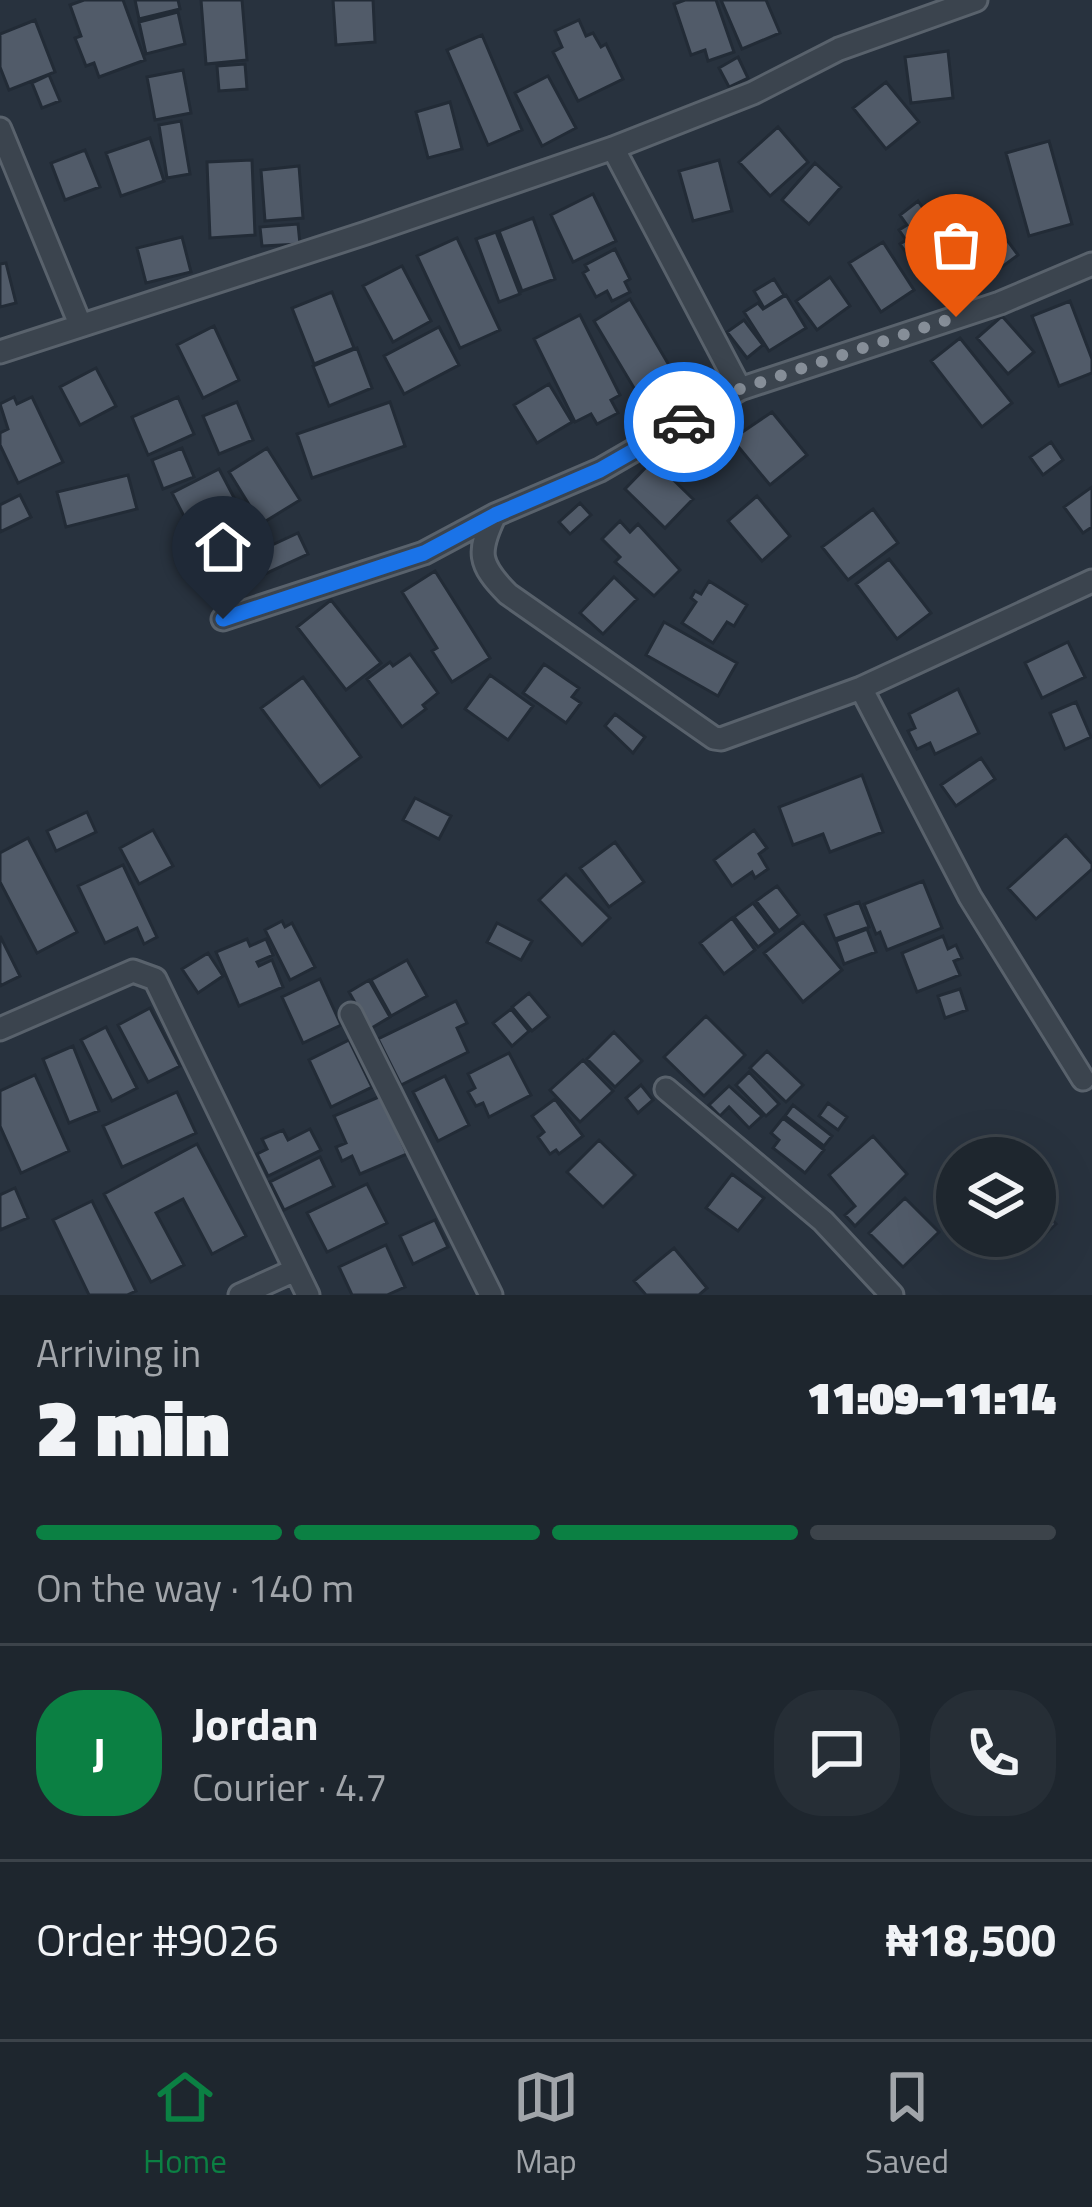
<!DOCTYPE html>
<meta charset="utf-8">
<style>
:root{--surface:#1e262e;--page:#262e36;--text:#f1f3f6;--muted:#a1a5aa;--line:#3c434a;--accent:#0b8043}
body{margin:0;font-family:"Titillium Web",sans-serif;background:var(--page);color:var(--text);height:100vh;display:flex;flex-direction:column;font-size:45px;white-space:nowrap}
*{box-sizing:border-box;margin:0}
p{font-size:39px;color:var(--muted)}
.icon{flex:none;width:66px;height:66px;fill:none;stroke:currentColor;stroke-width:2;stroke-linecap:round;stroke-linejoin:round}
.map{position:relative;height:1295px;overflow:hidden}
.side{display:flex;flex-direction:column;background:var(--surface);flex:1}
.side>*{flex:none}
.controls{position:absolute;left:936px;top:1137px;display:grid;gap:24px}
.controls a{display:grid;place-items:center;width:120px;height:120px;border-radius:50%;background:var(--surface);box-shadow:0 12px 48px #0002,0 0 0 3px var(--line);font-size:60px}
.pin{position:absolute;display:grid;place-items:center;width:102px;height:102px;color:#fff;margin:-123px -51px;border-radius:50% 50% 50% 0;rotate:-45deg;box-shadow:0 0 12px #0007}
.pin .icon{rotate:45deg}
.courier{position:absolute;display:grid;place-items:center;width:120px;height:120px;margin:-60px;border:9px solid #1a73e8;border-radius:50%;background:#fff;color:#222;box-shadow:0 3px 15px #0007}
.overview em{font-style:normal;font-weight:800}
.overview div{display:flex;flex-direction:column-reverse}
.overview{display:flex;align-items:center;justify-content:space-between;height:204px;padding:0 36px}
h1{font-size:78px;font-weight:800;line-height:90px}
.bar{display:grid;grid-template-columns:repeat(4,1fr);gap:18px 12px;align-content:center;height:144px;padding:0 36px}
.bar i{height:15px;border-radius:9px;background:var(--line)}
.bar .active{background:var(--accent)}
.bar p{grid-column:span 4}
.line{display:flex;align-items:center;gap:30px;padding:0 36px;border-top:3px solid var(--line)}
.line div{flex:1}
.round{display:grid;place-items:center;flex:none;width:126px;height:126px;border-radius:48px;background:var(--page)}
.dock{display:flex;justify-content:space-around;align-items:center;height:168px;border-top:3px solid var(--line);background:var(--surface);font-size:33px;color:var(--muted)}
.dock a{display:grid;justify-items:center;gap:6px}
.dock .active{color:var(--accent)}
.map>svg:first-child{display:block}
</style>
<div class="map">
<svg width="1092" height="1295" viewBox="0 0 1092 1295">
<rect width="100%" height="100%" fill="#28323e"/>
<path fill="#515b69" stroke="#222b36" stroke-width="3" d="M84 0H123L145 60 99 77 94 63 86 66 75 38 81 36 70 5Z
M135 0H178L180 9 139 19Z
M201 0H242L247 60 206 64Z
M333 0H373L375 42 336 45Z
M685 0H716L734 52 708 61 705 50 691 55 674 4Z
M721 0H766L780 33 742 49Z
M178 12 185 44 146 54 139 22Z
M35 20 55 72 9 90 0 67V34Z
M579 20 586 36 593 33 601 47 606 44 623 79 578 101 553 52 562 47 555 31Z
M482 35 522 130 488 145 447 50Z
M948 51 953 98 911 103 905 57Z
M738 57 748 78 729 87 719 68Z
M245 64 247 89 219 91 217 66Z
M183 70 191 113 155 120 147 77Z
M49 75 60 101 42 108 32 83Z
M548 76 576 128 542 146 515 93Z
M886 82 919 122 886 149 853 108Z
M450 102 462 149 428 158 416 112Z
M181 121 190 174 167 178 159 125Z
M778 127 808 162 770 196 739 162Z
M150 138 164 181 121 196 106 153Z
M1049 141 1072 224 1029 236 1006 153Z
M85 150 100 187 65 200 51 163Z
M252 160 255 235 210 238 207 162Z
M719 160 732 211 693 221 679 171Z
M815 163 841 187 809 224 782 200Z
M299 166 303 218 265 221 261 170Z
M593 194 616 241 573 262 551 215Z
M918 201 974 280 947 300 911 250 907 254 900 244 906 240 899 230 907 225 900 215Z
M983 207 1018 255 983 281 948 233Z
M533 218 555 279 522 291 499 231Z
M298 224 300 244 262 246 260 227Z
M496 232 520 294 499 302 476 239Z
M182 237 191 272 146 283 137 248Z
M457 238 500 330 460 348 417 256Z
M883 242 914 290 881 312 849 263Z
M615 249 630 279 625 282 630 292 612 301 607 291 596 297 583 273 588 270 585 265Z
M6 263 16 303 0 307V264Z
M402 266 431 321 393 342 363 286Z
M830 277 850 306 817 330 796 301Z
M774 279 784 295 764 308 754 291Z
M332 292 354 348 314 364 292 308Z
M786 295 806 328 769 351 744 312 758 303 763 309Z
M630 299 673 372 637 393 594 321Z
M1070 301 1092 359V373L1059 386 1032 316Z
M580 315 620 395 611 400 618 413 597 424 591 414 575 422 534 339Z
M1002 316 1034 352 1008 374 977 338Z
M744 320 763 345 747 358 727 332Z
M214 326 239 380 203 398 177 345Z
M439 327 459 365 404 394 384 356Z
M960 338 1012 403 982 427 931 361Z
M357 348 372 388 329 406 313 366Z
M96 368 116 406 80 425 60 387Z
M549 384 572 422 537 443 514 405Z
M14 397 17 404 32 397 63 462 18 483 0 445V433L8 429 0 404Z
M178 397 194 434 148 455 132 417Z
M237 402 253 440 219 454 203 416Z
M390 402 405 446 312 478 297 434Z
M772 412 807 455 770 485 732 439Z
M1051 442 1063 460 1043 475 1030 457Z
M182 448 194 477 163 489 152 460Z
M267 448 300 500 261 524 229 472Z
M653 460 693 499 665 528 625 489Z
M219 469 240 509 228 515 237 532 202 551 172 493Z
M128 475 137 509 66 527 57 492Z
M1092 487V527L1083 533 1064 507Z
M20 495 31 517 0 532V505Z
M757 496 790 536 762 561 728 521Z
M580 503 591 515 570 534 559 522Z
M873 509 898 543 848 580 822 547Z
M620 521 630 532 638 524 680 570 654 596 615 562 620 557 602 539Z
M298 533 308 554 254 579 244 558Z
M889 559 931 613 897 639 856 584Z
M435 571 490 658 452 682 432 651 437 648 402 592Z
M614 577 637 599 603 634 580 613Z
M709 581 747 605 734 626 727 622 713 643 682 623 696 602 691 598 695 591 701 594Z
M331 600 381 663 346 690 297 627Z
M664 622 737 663 718 696 646 655Z
M1068 642 1085 677 1042 698 1025 663Z
M410 654 438 693 423 705 426 709 402 727 367 679 390 662 393 666Z
M544 664 579 688 572 697 581 703 566 723 523 693Z
M490 675 533 706 508 740 465 709Z
M303 677 361 757 320 787 261 708Z
M958 689 979 733 935 754 930 743 917 749 908 731 915 728 909 714Z
M1076 702 1091 737 1065 749 1050 713Z
M615 714 645 737 633 753 605 726Z
M981 758 995 779 956 806 941 785Z
M862 775 883 832 830 852 823 834 793 845 779 807Z
M415 798 451 816 439 839 403 820Z
M87 812 96 832 56 851 47 831Z
M153 830 173 866 139 884 120 848Z
M754 830 767 848 759 854 768 869 755 878 752 872 732 886 714 860Z
M1066 835 1092 864V869L1036 919 1008 888Z
M28 838 77 932 37 953 0 882V853Z
M615 842 644 882 609 907 580 868Z
M123 865 157 937 144 944 137 928 105 943 78 886Z
M566 874 610 918 582 945 539 900Z
M923 881 942 928 887 950 880 932 876 934 864 904Z
M777 886 799 915 779 931 756 901Z
M859 902 869 927 835 939 825 915Z
M753 903 776 933 758 947 734 917Z
M732 918 755 950 724 974 700 943Z
M282 921 285 927 292 923 315 967 290 980 265 930Z
M803 922 842 970 803 1002 764 953Z
M497 923 532 941 521 960 487 942Z
M867 929 876 952 844 964 836 941Z
M0 936 20 976 0 986Z
M943 936 948 949 956 945 962 958 954 961 960 975 917 992 902 953Z
M247 939 250 946 266 939 273 955 257 962 259 966 272 960 283 987 239 1006 216 952Z
M208 953 223 976 198 993 182 969Z
M407 960 427 996 391 1016 371 980Z
M320 979 341 1025 303 1043 282 997Z
M369 980 390 1017 370 1029 349 992Z
M960 989 967 1010 945 1018 938 996Z
M529 993 549 1017 532 1031 512 1007Z
M456 1001 467 1023 457 1028 468 1052 401 1085 378 1039Z
M150 1008 180 1066 148 1082 118 1025Z
M511 1009 529 1031 512 1046 493 1023Z
M706 1016 745 1055 704 1096 664 1057Z
M106 1027 137 1088 112 1101 81 1040Z
M614 1032 642 1061 615 1087 587 1059Z
M349 1040 372 1087 331 1107 309 1060Z
M73 1046 99 1111 69 1123 43 1059Z
M767 1051 803 1085 786 1102 750 1068Z
M509 1053 531 1095 489 1117 483 1103 476 1106 468 1092 475 1088 468 1074Z
M583 1060 613 1091 580 1122 550 1090Z
M749 1072 779 1104 766 1116 736 1085Z
M35 1075 69 1151 21 1173 0 1126V1091Z
M445 1076 469 1125 438 1141 413 1092Z
M641 1085 653 1100 638 1113 626 1098Z
M729 1086 762 1116 749 1128 729 1107 720 1116 709 1105Z
M177 1092 196 1133 122 1167 103 1126Z
M381 1096 407 1154 360 1174 352 1156 342 1161 336 1147 346 1143 334 1116Z
M555 1099 583 1136 559 1154 556 1150 550 1154 538 1137 544 1132 532 1116Z
M828 1103 847 1117 838 1130 819 1116Z
M793 1105 832 1136 824 1146 785 1116Z
M783 1118 824 1150 805 1173 773 1148 779 1140 771 1133Z
M310 1129 321 1150 268 1176 257 1154 267 1149 262 1139 283 1130 288 1140Z
M873 1136 907 1174 855 1226 845 1215 855 1206 829 1175Z
M599 1140 635 1175 603 1207 567 1172Z
M197 1144 246 1236 212 1254 183 1199 156 1213 184 1265 151 1282 104 1194Z
M320 1157 334 1186 284 1210 270 1182Z
M732 1174 764 1198 738 1231 706 1208Z
M367 1184 387 1223 327 1252 307 1213Z
M15 1188 28 1218 0 1230V1195Z
M905 1198 939 1232 903 1267 869 1233Z
M92 1201 136 1291 127 1295H89L53 1220Z
M1035 1201 1056 1224 1037 1242 1031 1236H1035Z
M435 1220 448 1247 413 1264 400 1236Z
M386 1245 405 1287 387 1295H352L339 1267Z
M674 1248 707 1288 699 1295H646L634 1281Z"/>
<g fill="none" stroke-linecap="round" stroke-linejoin="round">
<defs>
<path id="minor" d="M0 129 80 324
M613 148 740 389
M0 352 366 233 613 148 753 93 839 49 976 0
M495 515C477 552 478 564 508 594L714 738 721 739 861 688 1092 581
M223 619 424 553 495 515 600 470 740 389 1000 303 1092 264
M861 688 970 897 1083 1079
M351 1014 491 1295
M0 1029 133 971 155 979 308 1295
M666 1089 823 1221 892 1295
M240 1295 295 1270"/>
</defs>
<use href="#minor" stroke="#59626c" stroke-width="27"/>
<use href="#minor" stroke="#3b444e" stroke-width="21"/>
</g>
<g fill="none" stroke-linecap="round" stroke-linejoin="round">
<path stroke="#868e98" stroke-width="12" stroke-dasharray="0 21.6" d="M684 422 740 389 956 317"/>
<path stroke="#1a73e8" stroke-width="15" d="M223 619 424 553 495 515 600 470 684 422"/>
</g>
</svg>
<div class="controls">
<a><svg class="icon" aria-label="layers" viewBox="0 0 24 24"><path d="M12 4l9 5-9 5-9-5zM3 14l9 5 9-5"/></svg></a>
</div>
<div class="pin" style="left:956px;top:317px;background:#ea580c"><svg class="icon" aria-label="bag" viewBox="0 0 24 24"><path d="M5 8h14l-1 12H6zM9 8a3 3 0 0 1 6 0"/></svg></div>
<div class="pin" style="left:223px;top:619px;background:#1f2937"><svg class="icon" aria-label="home" viewBox="0 0 24 24"><path d="M3 11l9-7 9 7M6 9v11h12V9"/></svg></div>
<div class="courier" style="left:684px;top:422px"><svg class="icon" aria-label="car" viewBox="0 0 24 24"><path d="M5 17H2v-5l4-1 3-4h7l3 4 3 1v5h-3M9 17h6M6 11h13"/><circle cx="7" cy="17" r="2"/><circle cx="17" cy="17" r="2"/></svg></div>
</div>
<section class="side">
<div class="overview"><div><h1>2 min</h1><p>Arriving in</p></div><em>11:09–11:14</em></div>
<div class="bar"><i class="active"></i><i class="active"></i><i class="active"></i><i></i><p>On the way · 140 m</p></div>
<div class="line" style="height:216px"><b class="round" style="background:var(--accent);color:#fff">J</b><div><b>Jordan</b><p>Courier · 4.7</p></div><a class="round"><svg class="icon" aria-label="chat" viewBox="0 0 24 24"><path d="M4 5h16v11H9l-5 4z"/></svg></a><a class="round"><svg class="icon" aria-label="phone" viewBox="0 0 24 24"><path d="M5 4h4l2 5-3 2q2 4 5 5l2-3 5 2v4C11 20 4 13 5 4z"/></svg></a></div>
<div class="line" style="height:156px"><div>Order #9026</div><b>₦18,500</b></div>
</section>
<nav class="dock">
<a class="active"><svg class="icon" aria-label="home" viewBox="0 0 24 24"><path d="M3 11l9-7 9 7M6 9v11h12V9"/></svg>Home</a>
<a><svg class="icon" aria-label="map" viewBox="0 0 24 24"><path d="M3 6l6-2 6 2 6-2v14l-6 2-6-2-6 2zM9 4v14M15 6v14"/></svg>Map</a>
<a><svg class="icon" aria-label="saved" viewBox="0 0 24 24"><path d="M7 4h10v16l-5-4-5 4z"/></svg>Saved</a>
</nav>
